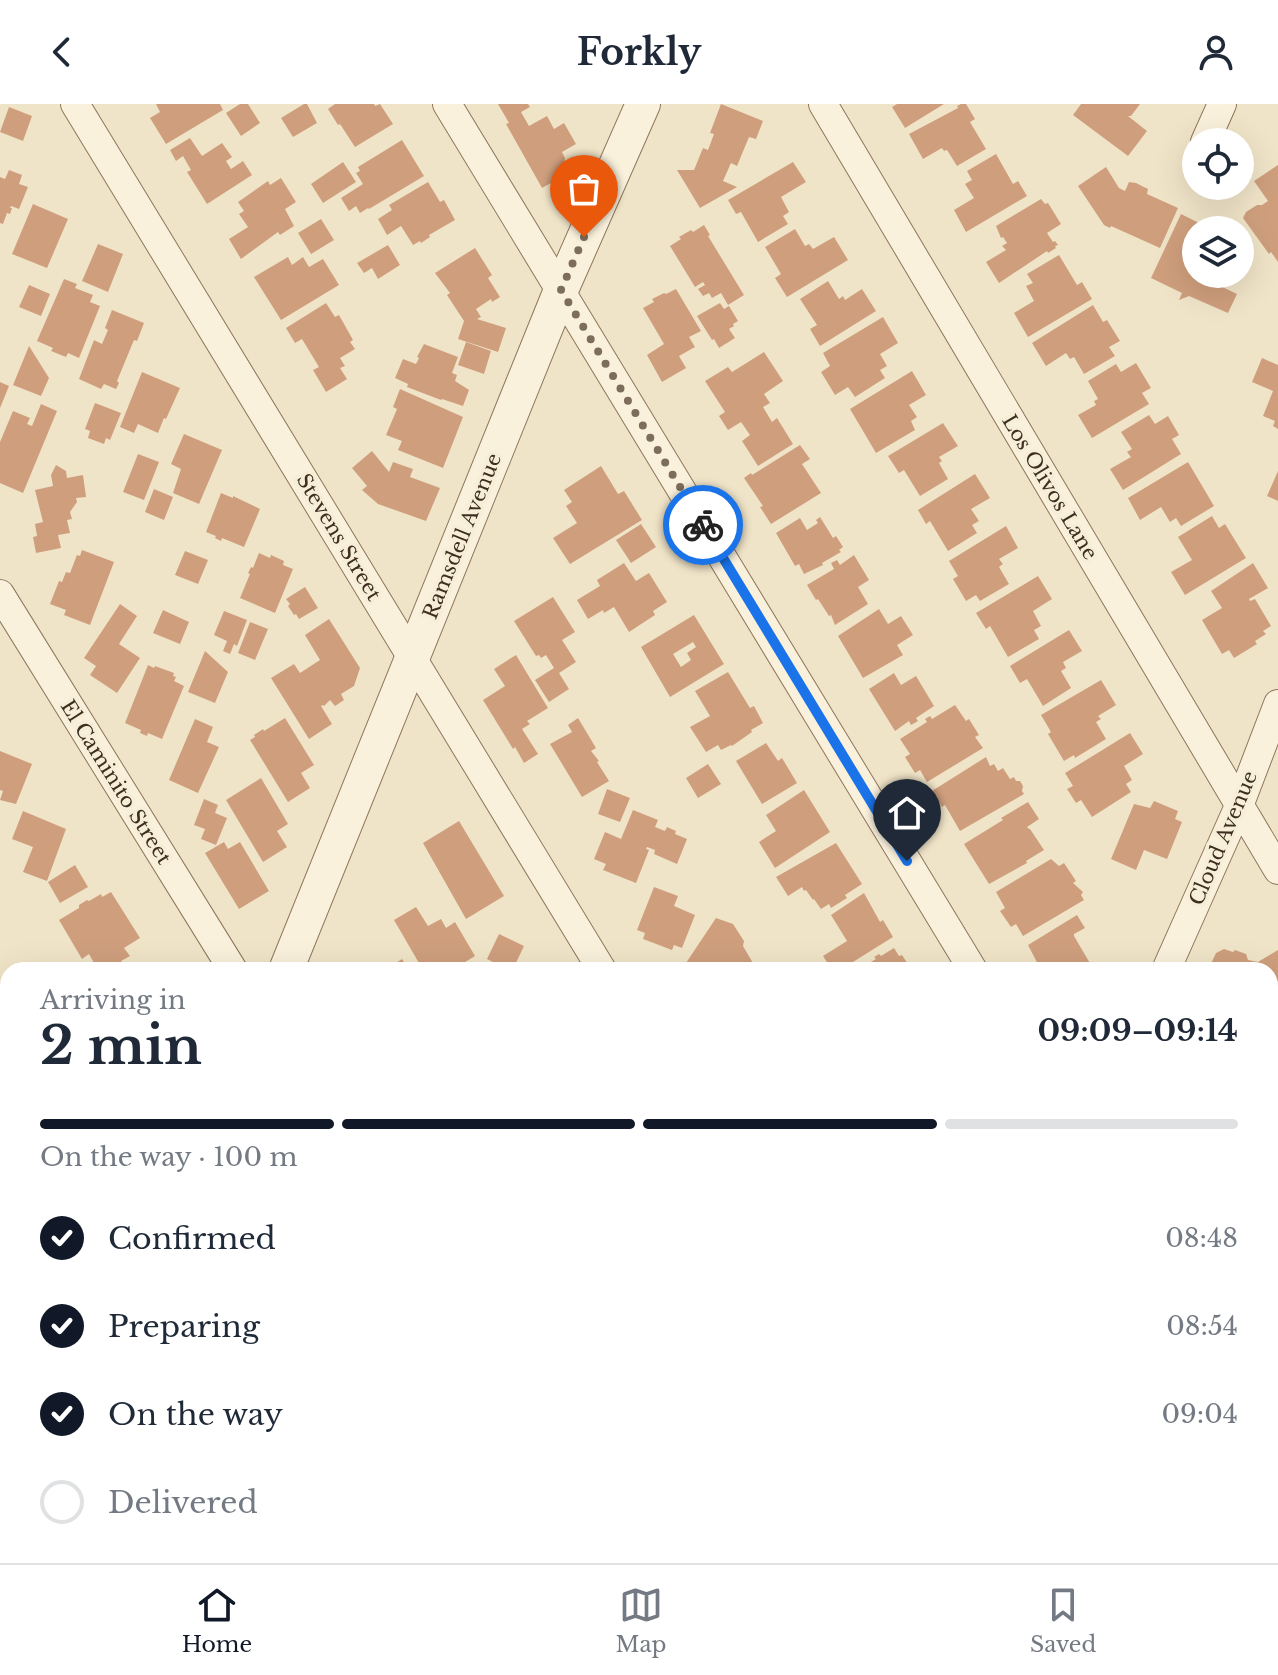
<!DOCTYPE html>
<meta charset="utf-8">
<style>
:root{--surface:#fff;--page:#f6f6f7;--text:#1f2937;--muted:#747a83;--line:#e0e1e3;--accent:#111827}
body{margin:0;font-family:"Libre Baskerville",serif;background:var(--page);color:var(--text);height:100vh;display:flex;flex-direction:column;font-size:30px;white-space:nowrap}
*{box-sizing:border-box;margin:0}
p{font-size:26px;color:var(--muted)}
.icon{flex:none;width:44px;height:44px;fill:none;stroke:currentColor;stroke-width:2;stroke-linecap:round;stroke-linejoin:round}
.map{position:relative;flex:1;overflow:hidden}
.details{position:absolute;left:0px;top:858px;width:1278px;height:602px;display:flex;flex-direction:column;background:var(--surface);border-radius:24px 24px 0 0;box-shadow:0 8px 32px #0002}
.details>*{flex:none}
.buttons{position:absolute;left:1182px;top:24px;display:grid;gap:16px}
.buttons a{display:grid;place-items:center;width:72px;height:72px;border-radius:50%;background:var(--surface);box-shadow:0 8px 32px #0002;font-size:40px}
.pin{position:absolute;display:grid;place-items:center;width:68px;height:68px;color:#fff;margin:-82px -34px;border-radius:50% 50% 50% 0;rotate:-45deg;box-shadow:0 0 8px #0007}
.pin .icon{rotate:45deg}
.courier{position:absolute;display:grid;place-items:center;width:80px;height:80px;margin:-40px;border:6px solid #1a73e8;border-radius:50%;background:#fff;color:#222;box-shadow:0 2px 10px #0007}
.summary em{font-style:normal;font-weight:700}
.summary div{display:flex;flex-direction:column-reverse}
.summary{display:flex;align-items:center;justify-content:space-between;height:136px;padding:0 40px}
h1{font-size:52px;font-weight:700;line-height:60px}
.bar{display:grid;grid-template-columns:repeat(4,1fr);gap:12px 8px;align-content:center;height:96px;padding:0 40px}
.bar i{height:10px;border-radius:6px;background:var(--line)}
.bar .active{background:var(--accent)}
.bar p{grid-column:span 4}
ol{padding:0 40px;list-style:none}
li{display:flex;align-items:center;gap:24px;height:88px}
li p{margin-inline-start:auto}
li .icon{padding:8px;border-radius:50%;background:var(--accent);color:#fff;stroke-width:4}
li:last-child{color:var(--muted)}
li i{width:44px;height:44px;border:4px solid var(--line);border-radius:50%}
header{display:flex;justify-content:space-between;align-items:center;height:104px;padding:0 40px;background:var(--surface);font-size:36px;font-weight:700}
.menu{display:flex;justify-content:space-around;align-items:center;height:112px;border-top:2px solid var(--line);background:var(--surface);font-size:22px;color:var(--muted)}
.menu a{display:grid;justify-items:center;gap:4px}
.menu .active{color:var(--accent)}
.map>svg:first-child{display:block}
</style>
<header><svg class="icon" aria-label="back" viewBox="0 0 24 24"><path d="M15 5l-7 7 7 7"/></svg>Forkly<svg class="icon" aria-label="person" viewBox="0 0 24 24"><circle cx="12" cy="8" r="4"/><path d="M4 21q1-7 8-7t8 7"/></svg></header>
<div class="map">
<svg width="1278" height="1459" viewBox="0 0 1278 1459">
<rect width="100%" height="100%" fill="#f0e4c8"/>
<path fill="#cf9f7d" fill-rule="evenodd" d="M156 0H220L223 6 166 40 150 14 160 8Z
M240 0H248L260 19 241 32 226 9Z
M304 0H307L317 19 293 33 281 14Z
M335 0H374L375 2 380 0 393 20 355 43 340 20 338 21 328 5Z
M498 0H528L530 3 521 8 529 22 547 12 554 25 564 19 576 40 562 48 565 54 563 65 557 69 560 74 542 84 506 20 509 19Z
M721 0 763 17 756 35 749 33 737 62 731 59 723 77 737 83 700 104 677 66H694L703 44 708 46 714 30 710 29Z
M897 0H944L905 24 892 3Z
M961 0H966L975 15 970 18 986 45 957 62 947 46 944 47 942 44 923 55 909 30 958 4 957 2Z
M1081 0H1140L1131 12H1128L1147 27 1128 52 1073 11Z
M9 3 32 12 23 37 0 28Z
M190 34 202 52 222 39 232 53 226 57 231 65 243 57 252 71 207 100 187 68 191 66 183 52 176 57 170 46Z
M402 36 424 72 369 105 368 104 360 109 356 102 349 107 341 94 363 80 356 69 360 67 358 63Z
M996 50 1013 80 1018 77 1027 92 966 128 954 106 974 94 965 80 972 76 967 67Z
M343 58 356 78 323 99 311 80Z
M793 58 806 78 781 93 789 108 783 112 788 120 758 138 741 108 736 110 728 96Z
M1278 61V158L1271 148 1269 150 1243 114 1246 108 1257 101H1262L1268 97 1254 77Z
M1106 63 1119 84 1125 87 1129 78 1136 79 1148 85 1147 90 1178 104 1160 144 1111 122 1110 124 1104 121 1078 82Z
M9 66 22 71 19 80 28 83 19 105 11 102 10 104H12L10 110 7 109 3 120 0 119V73L5 75Z
M281 74 296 98 285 105 294 122 280 131 278 128 241 155 229 135 248 123 239 110 244 107 238 98 268 77 270 81Z
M428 78 440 98 444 96 455 116 429 131 430 133 421 139 420 137 413 141 401 122 387 131 378 115 392 106 389 101Z
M1041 95 1045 100 1048 99 1061 120 1047 129 1053 138 1055 137 1058 141 1055 142 1056 144 1048 149 1047 147 999 179 986 158 1006 146 1002 142 1007 139 1003 133 1001 134 996 122Z
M33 100 68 115 47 164 12 150Z
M1181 110 1209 124 1208 126H1196V170H1221L1216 180 1237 190 1228 209 1189 192 1179 196 1182 189 1151 174Z
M321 115 334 136 311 150 298 129Z
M704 121 710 131 708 132 744 191 728 201 721 189 712 194 709 189 703 192 698 185 705 181 703 178 695 183 670 142 681 135 679 133 691 126 693 128Z
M795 125 805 142 809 140 813 145 834 133 848 156 787 193 775 174 781 170 765 143Z
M98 140 123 150 108 188 82 177Z
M388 141 400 161 378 175 372 164 364 169 357 159Z
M475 144 492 171 488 174 500 193 492 198 491 195 476 205 481 213 477 215 506 224 498 248 458 235 464 217 447 191 450 189 435 169Z
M1059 151 1077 181 1082 178 1092 195 1028 233 1014 209 1034 197 1026 182 1033 179 1027 170Z
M288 153 292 161 303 153 309 163 323 155 339 181 281 216 254 173Z
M64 175 77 180 75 184 93 191 90 198 100 202 79 254 68 249 66 253 51 247 53 244 37 237Z
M828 177 839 195 843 192 845 196 862 185 876 207 820 242 810 225 817 221 800 195Z
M29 181 50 190 41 212 19 203Z
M676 185 701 227 689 233 695 243 679 252 686 264 662 278 647 251 664 240 643 204 654 198 652 195 664 189 666 190Z
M326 199 335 213 339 211 353 236 350 238 355 245 340 254 345 262 340 264 347 275 326 288 313 266 319 263 302 235 295 239 286 224Z
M720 199 724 205 729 202 738 217 733 220 734 222 729 225 735 234 719 244 714 235 712 236 697 212Z
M1093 201 1103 218 1107 216 1120 237 1109 243 1115 252 1084 270 1074 253 1070 255 1066 249 1046 262 1032 239Z
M112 206 144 219 137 237 134 236 117 277 119 279 116 285 104 280 101 285 79 275 94 236 102 240 108 226 105 224Z
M883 213 898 239 880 250 887 262 880 266 885 274 855 293 848 283 835 291 821 268 830 262 823 249Z
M466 238 491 247 484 270 458 261Z
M424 240 458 253 452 269 457 271 455 277 469 286 463 302 442 295 441 296 407 283 408 280 395 274 403 255 416 260 419 254 417 253Z
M29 242 49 274 41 292 13 281Z
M764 248 783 277 764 290 770 299 763 303 772 318 777 314 793 340 758 362 742 337 750 331 741 318 728 326 719 312 725 308 705 277 728 263 732 268Z
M1262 254 1278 261V325L1273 322 1275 317 1263 312 1273 287 1252 278Z
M1136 259 1151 284 1142 289 1149 300 1092 334 1078 311 1096 301 1094 297 1098 295 1088 277 1116 260 1121 268Z
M912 267 926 291 909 301 917 313 911 317 915 326 876 349 850 305Z
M142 268 180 284 166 315 164 314 158 329 138 320 134 329 120 323Z
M0 278 9 282 0 304Z
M400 285 463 313 443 364 398 346 402 337 386 331 397 305 393 303Z
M95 299 121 309 110 336 106 334 104 340 88 334 90 327 85 325Z
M41 300 57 307 23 389 0 379V338L13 307 30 314 27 320 32 322Z
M1149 311 1155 320 1168 312 1179 331 1172 335 1181 350 1123 386 1110 365 1131 353 1127 348 1132 345 1121 328Z
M943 319 958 342 939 353 942 357 939 359 948 375 920 392 904 366 899 369 888 352Z
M184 330 222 346 199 400 173 389 181 365 171 360Z
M800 341 810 355 802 360 821 389 771 420 760 403 763 402 744 374 751 369 752 371Z
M372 347 389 368 393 358 413 365 410 373 440 384 426 417 378 400 362 386 367 382 352 364Z
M138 350 159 358 144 396 123 388Z
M1188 358 1214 402 1181 422 1176 414 1170 418 1161 403 1140 416 1128 394Z
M56 361 66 367 67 374 83 371 86 393 76 394 77 398 70 408 72 415 67 416 70 429 58 431 61 444 36 449 33 433 37 432 35 420 43 418 35 386 53 382 51 371Z
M601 362 618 390 624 387 642 416 570 460 553 434 577 419 566 402 572 398 564 386Z
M1278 367V397L1267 392Z
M975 370 990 394 971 405 979 417 972 421 977 429 948 447 930 417 926 420 918 406Z
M154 385 173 393 164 416 145 408Z
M221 389 233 394V392L260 405 244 443 222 434 221 437 215 434 216 432 206 428Z
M1212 412 1219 424 1225 420 1246 454 1185 491 1171 468 1192 456 1178 433Z
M820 413 833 434 836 432 843 443 839 446 841 448 822 459 823 461 804 470 799 460 795 462 776 429 800 414 807 426 818 419 816 416Z
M641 420 656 443 631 459 616 436Z
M1006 422 1018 444 999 455 1003 460 999 463 1009 480 980 497 976 491 966 497 953 475 958 472 949 457Z
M82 446 114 458 90 521 64 511 66 506 50 500 59 477 62 478 66 468 70 469 77 451 80 452Z
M185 447 208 456 198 480 175 471Z
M259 449 270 454 271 451 284 457 283 461 293 465 275 509 240 494 250 470 248 469 251 463 253 464Z
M854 451 869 476 858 483 868 500 835 521 831 511 829 512 818 495 816 496 807 481 834 465 831 459 837 456 840 461Z
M624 459 636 477 649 469 667 498 653 507 655 511 629 528 614 503 604 509 603 506 588 515 577 496 600 482 597 476Z
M1253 459 1268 484 1249 495 1250 497 1255 495 1271 522 1263 527 1266 530 1255 537 1257 540 1234 554 1229 546 1222 550 1202 516 1222 504 1211 487Z
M1038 472 1052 495 1033 507 1041 522 1034 526 1039 535 1008 553 990 522 986 525 976 509Z
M305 483 318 504 299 515 296 510 294 511 288 502 290 500 286 495Z
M553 493 575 528 562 536 576 558 559 569 569 585 549 598 535 576 554 564 546 551 541 554 539 551 536 552 514 517Z
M120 500 137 512 119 540 140 554 117 589 90 571 96 562 84 554Z
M879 505 888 520 901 512 913 531 897 541 903 551 863 574 838 532Z
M163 506 189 518 180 540 153 529Z
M224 507 247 516 237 542 234 540 230 550 223 547 227 537 214 531Z
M694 511 724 560 670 593 641 543ZM693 538 696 543 687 549 691 556 681 563 673 550Z
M329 515 360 564 354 582 341 590 344 596 335 602 330 596 324 602 323 601 321 602 332 620 309 635 271 574 294 560 300 569 320 556 305 531Z
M250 518 268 525 255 556 238 549Z
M1069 526 1082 547 1063 558 1066 564 1061 567 1071 584 1043 602 1027 575 1020 579 1010 562Z
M205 547 228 568 215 599 188 588Z
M516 551 548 604 527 617 530 620 522 625 538 650 524 659 515 643 513 645 483 596 505 582 494 565Z
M148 561 154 564 155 562 174 569 173 572 176 573 174 577 184 582 162 635 148 629 147 632 140 629 141 626 125 619Z
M728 568 750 604 754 602 763 619 751 626 752 628 732 642 731 641 721 646 718 641 706 648 690 623 710 612 695 587Z
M894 569 901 581 916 572 934 602 916 614 918 617 911 621 909 617 895 627 869 585Z
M1101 576 1116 601 1098 612 1101 615 1096 618 1106 635 1075 654 1074 651 1064 657 1048 630 1051 628 1041 611Z
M955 601 966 617 969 615 979 631 975 633 983 644 927 678 920 666 915 669 905 653 910 650 900 635 927 618 925 615 930 612 932 615Z
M285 614 314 661 301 669 310 684 288 698 250 636 255 633 254 631 263 625 264 627Z
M578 614 596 644 591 647 599 657 597 658 609 677 582 693 550 640 572 628 568 621Z
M195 615 213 623 207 638 219 643 198 689 169 676Z
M1130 629 1143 650 1124 662 1132 676 1126 680 1131 688 1092 713 1081 696 1076 699 1067 685 1073 682 1065 669Z
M766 639 778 657 782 654 797 679 762 700 736 657Z
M0 647 32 660 16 700 0 696 3 687 0 686Z
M986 653 990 662 994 660 998 667 1003 664 1010 675 1014 673 1016 677H1020L1023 682 1022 687 1024 690 960 727 945 701 942 703 932 687Z
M708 660 721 680 698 694 686 674Z
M261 674 288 720 277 727 287 743 263 758 226 696Z
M607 685 630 694 620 718 598 710Z
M804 686 830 728 775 764 759 738 776 727 766 711Z
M204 695 218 701 215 709 227 714 216 741 201 735 205 725 194 721Z
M1154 697 1178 707 1175 715 1182 718 1167 755 1144 746 1136 766 1111 755 1134 700 1150 704Z
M1028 698 1039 715 1027 723 1029 725H1030L1044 746 1026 757 1027 759 989 780 964 740 1003 716 1001 714Z
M633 706 658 716 655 723 665 727 667 723 676 727 675 730 687 735 677 760 654 750 655 746 647 743 646 745 649 746 636 779 603 766 606 760 594 755 605 728 621 735Z
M23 707 66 725 47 777 23 768 33 743 12 735Z
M459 717 504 792 466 815 423 739Z
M224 738 228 745 240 738 269 787 239 805 205 749Z
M836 739 862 780 845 791 847 794 831 804 829 800 821 805 814 795 813 796 806 786 804 787 802 783 788 792 776 773Z
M1051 755 1059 762 1064 759 1076 777 1073 779 1083 788 1081 791 1084 796 1023 832 1016 820 1011 823 1000 807 1005 804 996 788Z
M75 761 88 783 60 799 48 778Z
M654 783 678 792 674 802 695 811 682 844 674 841 672 846 643 835 645 829 637 826Z
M111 788 140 834 124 844 130 852 121 857 127 866H98L89 850 82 855 59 816 79 804V801L87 796 89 797 101 790 102 793Z
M864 789 880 818 883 816 893 833 840 866H832L823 852 847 837 831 811Z
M416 803 428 822 441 815 446 824 455 818 475 852 452 866H423L394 816Z
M1077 811 1085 824 1074 830V832L1091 861 1082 866H1041L1028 841Z
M716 814 733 820 744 837 743 842 757 866H686L684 862Z
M499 830 524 842 514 863 521 866H496L499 861 487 855Z
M894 844 899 852 902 851 909 862 912 860 915 866H857L876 855 874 853 879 850 881 852Z
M1224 845 1233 848 1235 846 1246 850 1248 856 1258 858 1278 846V877L1270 882V866H1208L1216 849Z
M402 855 409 866H385Z
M1270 910 1278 924V928L1276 929 1278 933V998L1276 999 1270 989Z
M0 918 8 921V973L3 971 0 978Z
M1276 1091 1278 1093V1121L1270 1126V1095Z
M1278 1170V1227L1270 1232V1175Z
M6 1231 8 1234V1310L0 1309V1234Z
M1278 1251V1271L1273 1274 1270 1270V1256Z
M0 1312 8 1313V1331L0 1330Z
M0 1335 8 1339V1390L0 1387Z
M0 1408 8 1411 2 1427 7 1429 0 1446Z
M131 1452H165L169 1459H132L129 1453Z
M256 1452H320L324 1455 326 1452H339L336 1459H273Z
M421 1452H460L457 1459H418Z
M464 1452H495L492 1459H461Z
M708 1452H724L729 1454 727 1459H705Z
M815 1452H843L840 1459H812Z
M851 1452H887L886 1456 892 1459H848Z
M1014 1452H1073L1076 1459H1018Z
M1177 1452H1248L1237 1459H1217L1216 1457 1199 1459 1197 1456 1192 1459H1182Z"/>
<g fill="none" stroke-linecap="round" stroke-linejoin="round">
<defs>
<path id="minor" d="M75 0 602 866
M447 0 973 866
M823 0 1278 766
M1205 38 1222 0
M0 490 233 866
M1166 866 1239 702 1278 600
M0 1103 8 1116
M1270 1357 1278 1370
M191 1452 195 1459
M573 1452 577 1459
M958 1452 962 1459"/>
<path id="tertiary" d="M286 866 561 186 643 0
M46 1459 49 1452"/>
</defs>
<use href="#minor" stroke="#8d765c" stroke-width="30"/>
<use href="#tertiary" stroke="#8d765c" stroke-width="36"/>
<use href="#minor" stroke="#faf1dc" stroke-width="28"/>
<use href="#tertiary" stroke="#faf1dc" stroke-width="34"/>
</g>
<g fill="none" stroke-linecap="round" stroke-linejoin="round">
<path stroke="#7c6e5b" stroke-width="8" stroke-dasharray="0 14.4" d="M584 133 561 186 703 421"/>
<path stroke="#1a73e8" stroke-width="10" d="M703 421 907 757"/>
</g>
<g text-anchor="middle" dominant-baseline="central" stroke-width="7" stroke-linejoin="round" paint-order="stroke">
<g font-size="20" fill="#3d2e20" stroke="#f7eed8">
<text transform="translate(1050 383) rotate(59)">Los Olivos Lane</text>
<text transform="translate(462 432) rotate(-68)">Ramsdell Avenue</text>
<text transform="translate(339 433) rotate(59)">Stevens Street</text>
<text transform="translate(116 678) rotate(58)">El Caminito Street</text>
<text transform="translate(1223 734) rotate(-67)">Cloud Avenue</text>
</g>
</g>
</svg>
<div class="buttons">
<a><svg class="icon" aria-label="locate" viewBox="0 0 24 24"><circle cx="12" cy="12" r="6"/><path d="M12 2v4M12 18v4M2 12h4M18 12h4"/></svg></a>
<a><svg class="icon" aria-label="layers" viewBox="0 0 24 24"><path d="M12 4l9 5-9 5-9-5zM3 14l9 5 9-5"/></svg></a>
</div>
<div class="pin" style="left:584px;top:133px;background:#ea580c"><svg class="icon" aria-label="bag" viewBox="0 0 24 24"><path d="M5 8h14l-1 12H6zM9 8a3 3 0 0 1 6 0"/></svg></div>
<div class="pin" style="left:907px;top:757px;background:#1f2937"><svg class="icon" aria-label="home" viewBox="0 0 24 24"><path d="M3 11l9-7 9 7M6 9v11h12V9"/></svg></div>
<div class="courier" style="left:703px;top:421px"><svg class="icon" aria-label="bike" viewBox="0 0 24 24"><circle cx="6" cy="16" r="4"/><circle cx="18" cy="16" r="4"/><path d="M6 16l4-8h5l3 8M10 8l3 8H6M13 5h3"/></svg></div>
<section class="details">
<div class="summary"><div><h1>2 min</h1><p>Arriving in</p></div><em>09:09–09:14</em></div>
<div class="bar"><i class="active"></i><i class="active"></i><i class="active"></i><i></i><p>On the way · 100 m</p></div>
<ol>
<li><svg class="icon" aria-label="check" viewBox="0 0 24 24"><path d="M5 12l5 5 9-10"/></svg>Confirmed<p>08:48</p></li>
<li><svg class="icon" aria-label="check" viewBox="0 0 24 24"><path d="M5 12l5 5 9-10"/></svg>Preparing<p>08:54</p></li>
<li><svg class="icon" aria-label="check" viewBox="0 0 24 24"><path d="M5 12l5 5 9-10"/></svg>On the way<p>09:04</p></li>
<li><i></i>Delivered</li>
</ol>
</section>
</div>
<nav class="menu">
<a class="active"><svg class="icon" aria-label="home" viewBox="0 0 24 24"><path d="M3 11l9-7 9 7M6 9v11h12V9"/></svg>Home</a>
<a><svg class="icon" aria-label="map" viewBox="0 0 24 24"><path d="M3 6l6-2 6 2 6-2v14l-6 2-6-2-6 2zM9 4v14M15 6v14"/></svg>Map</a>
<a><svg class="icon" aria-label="saved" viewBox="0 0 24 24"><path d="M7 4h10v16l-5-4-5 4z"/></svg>Saved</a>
</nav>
